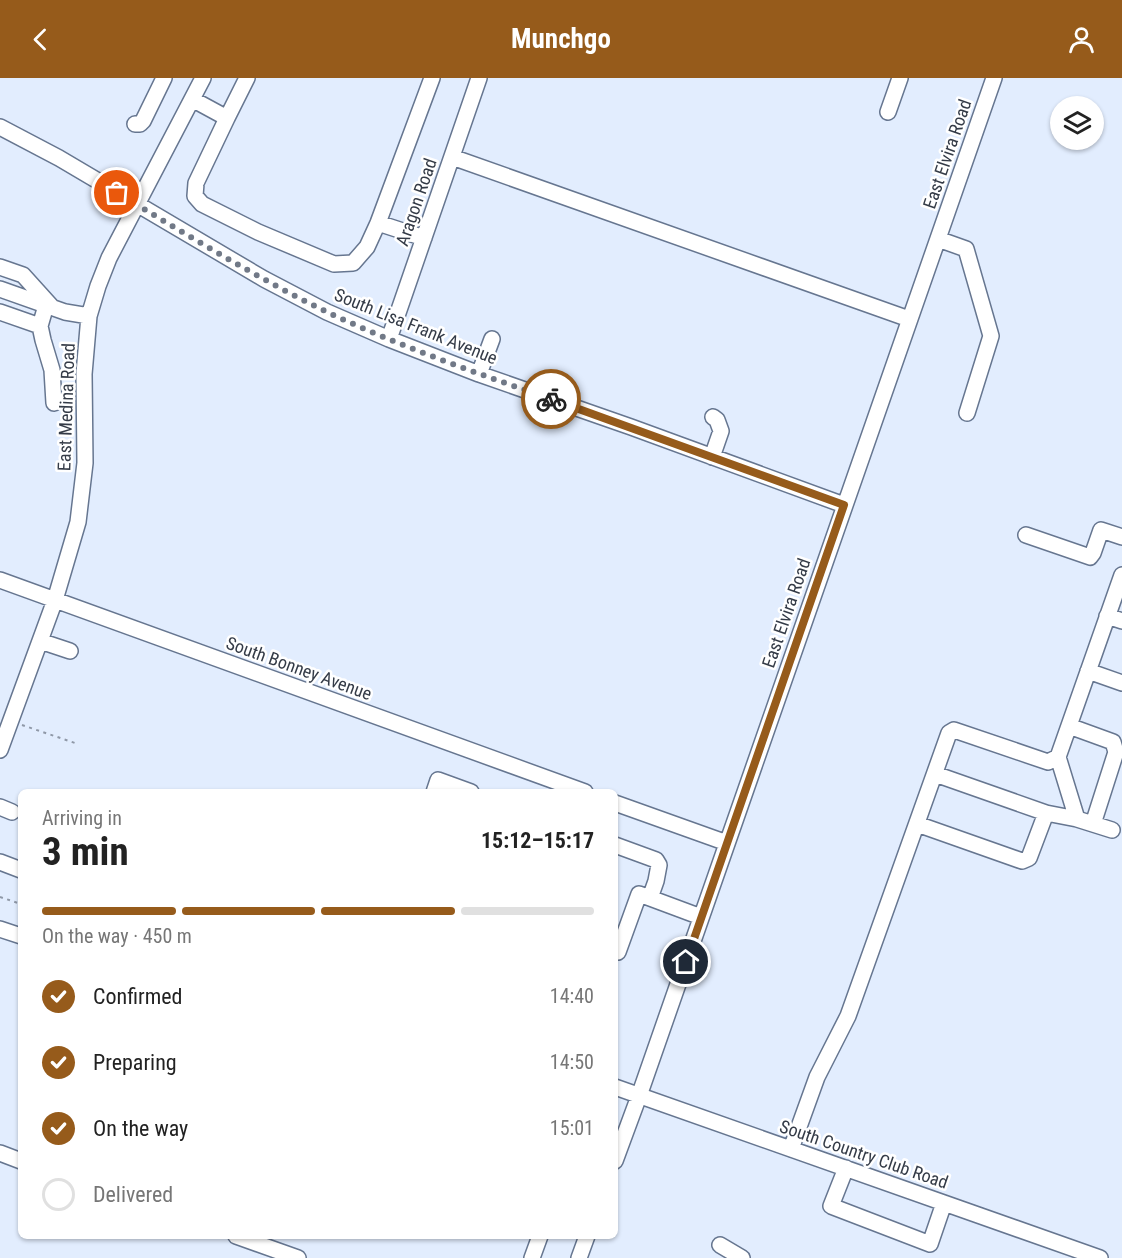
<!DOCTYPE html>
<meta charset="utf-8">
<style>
:root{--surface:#fff;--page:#f6f6f6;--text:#222;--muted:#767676;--line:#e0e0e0;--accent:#965b1b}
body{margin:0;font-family:"Roboto Condensed",sans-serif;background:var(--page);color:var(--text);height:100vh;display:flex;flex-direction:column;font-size:22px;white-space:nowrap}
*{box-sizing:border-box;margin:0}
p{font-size:20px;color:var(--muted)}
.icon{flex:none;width:33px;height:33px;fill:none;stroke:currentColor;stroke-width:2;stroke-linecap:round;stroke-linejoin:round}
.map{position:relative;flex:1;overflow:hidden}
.drawer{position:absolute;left:18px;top:711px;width:600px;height:450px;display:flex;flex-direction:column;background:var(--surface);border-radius:9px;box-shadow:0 2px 4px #0004}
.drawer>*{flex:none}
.fabs{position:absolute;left:1050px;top:18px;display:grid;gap:12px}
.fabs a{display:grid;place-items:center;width:54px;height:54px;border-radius:50%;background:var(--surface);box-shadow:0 2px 4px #0004;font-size:30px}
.pin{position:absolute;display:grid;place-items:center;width:51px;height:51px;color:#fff;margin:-26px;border:3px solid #fff;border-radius:50%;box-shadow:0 2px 6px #0007}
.courier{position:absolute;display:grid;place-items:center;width:60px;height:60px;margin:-30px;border:4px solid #965b1b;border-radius:50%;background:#fff;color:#222;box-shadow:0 2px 8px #0007}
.head em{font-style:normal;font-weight:700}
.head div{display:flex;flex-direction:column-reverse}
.head{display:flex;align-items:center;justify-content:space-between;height:102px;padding:0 24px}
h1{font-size:39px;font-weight:700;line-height:45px}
.bar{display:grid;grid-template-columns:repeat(4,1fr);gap:9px 6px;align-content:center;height:72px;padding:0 24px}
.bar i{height:8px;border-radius:4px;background:var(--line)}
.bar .on{background:var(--accent)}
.bar p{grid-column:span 4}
ol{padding:0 24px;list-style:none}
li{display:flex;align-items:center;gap:18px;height:66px}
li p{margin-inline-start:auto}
li .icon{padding:6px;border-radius:50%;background:var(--accent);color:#fff;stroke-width:4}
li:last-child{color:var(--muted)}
li i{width:33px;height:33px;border:3px solid var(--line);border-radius:50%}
header{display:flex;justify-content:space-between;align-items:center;height:78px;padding:0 24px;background:var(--accent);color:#fff;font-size:27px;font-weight:700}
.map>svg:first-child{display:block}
</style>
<header><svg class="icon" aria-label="back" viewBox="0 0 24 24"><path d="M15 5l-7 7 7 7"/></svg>Munchgo<svg class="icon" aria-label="person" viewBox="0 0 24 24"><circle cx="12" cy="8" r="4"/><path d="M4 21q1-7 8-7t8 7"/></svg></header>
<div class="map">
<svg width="1122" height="1180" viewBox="0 0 1122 1180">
<rect width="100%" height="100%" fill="#e2edfe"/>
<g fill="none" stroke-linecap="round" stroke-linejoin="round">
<defs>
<path id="minor" d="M192 21 227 40 247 0
M888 34 900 0
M227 40 196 105 195 118 202 126 258 154 334 186 353 185 367 169 378 145 432 0
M135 46H140L143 43 164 0
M0 49 59 80 264 201 327 234 389 261 479 296 631 349 844 427
M452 79 909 241
M378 145 424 160
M938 161 966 171 991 258 967 335
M0 189 23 197 51 228
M0 211 65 234 89 238
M47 224 40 248 43 262 52 292 54 325
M0 234 40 248
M389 261 479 0
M479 296 492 261
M712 379 721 353 717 342 713 339
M1026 457 1090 479 1093 475 1101 452 1122 459
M0 502 585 714
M1107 538 1122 543
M40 563 70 573
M1088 593 1122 605
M1069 648 1113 664 1116 674 1093 746
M0 672 55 522 78 444 85 385 84 296 89 238 98 208 109 180 203 0
M935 696 1046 735
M434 714 438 702 471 714
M615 725 727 765
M0 729 12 734
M917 746 1022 783 1029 780 1046 735 1077 741
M1112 752 1077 741 1058 679 1122 497
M615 767 656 782 659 787 656 803 650 820 701 839
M0 784 21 792
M0 851 21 858
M618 874 639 816 650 820
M615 1009 1100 1180
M791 1071 817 999 848 938 949 655 954 652 1048 684 1058 679
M0 1075 21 1083
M615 1083 639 1018 994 0
M846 1090 831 1128 930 1166 944 1125
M236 1158 298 1180
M720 1167 742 1180
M532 1180 540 1158
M579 1180 587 1158"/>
</defs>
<use href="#minor" stroke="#667690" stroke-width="18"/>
<path stroke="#8f98a7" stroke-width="2" stroke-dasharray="3 4.5" stroke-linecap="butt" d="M22 647 75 665
M0 819 21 826"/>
<use href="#minor" stroke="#fff" stroke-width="15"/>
</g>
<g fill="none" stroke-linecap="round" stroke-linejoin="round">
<path stroke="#717987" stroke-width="6" stroke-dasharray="0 10.8" d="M117 115C186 156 255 199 327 234 399 268 476 295 551 321"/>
<path stroke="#965b1b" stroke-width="8" d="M551 321 844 427 686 884"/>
</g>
<g text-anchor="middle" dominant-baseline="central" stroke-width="5" stroke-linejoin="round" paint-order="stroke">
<g font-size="18" fill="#343b47" stroke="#fff">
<text transform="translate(947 76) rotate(-71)">East Elvira Road</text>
<text transform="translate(416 124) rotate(-71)">Aragon Road</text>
<text transform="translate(416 248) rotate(22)">South Lisa Frank Avenue</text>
<text transform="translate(66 329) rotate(-88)">East Medina Road</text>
<text transform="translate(786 535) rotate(-71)">East Elvira Road</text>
<text transform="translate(299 590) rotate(20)">South Bonney Avenue</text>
<text transform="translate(864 1076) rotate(19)">South Country Club Road</text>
</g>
</g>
</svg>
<div class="fabs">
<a><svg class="icon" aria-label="layers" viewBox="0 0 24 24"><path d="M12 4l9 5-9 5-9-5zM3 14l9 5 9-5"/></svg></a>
</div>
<div class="pin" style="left:117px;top:115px;background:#ea580c"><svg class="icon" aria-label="bag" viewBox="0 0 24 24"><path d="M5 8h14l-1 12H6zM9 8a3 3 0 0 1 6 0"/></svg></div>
<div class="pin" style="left:686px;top:884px;background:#1f2937"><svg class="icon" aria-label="home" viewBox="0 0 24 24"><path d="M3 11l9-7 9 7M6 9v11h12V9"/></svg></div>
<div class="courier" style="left:551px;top:321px"><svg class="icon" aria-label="bike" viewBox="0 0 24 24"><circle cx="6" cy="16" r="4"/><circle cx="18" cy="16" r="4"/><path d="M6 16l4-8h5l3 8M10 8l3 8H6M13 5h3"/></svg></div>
<section class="drawer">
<div class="head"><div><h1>3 min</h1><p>Arriving in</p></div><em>15:12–15:17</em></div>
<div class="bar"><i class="on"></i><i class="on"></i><i class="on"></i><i></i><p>On the way · 450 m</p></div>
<ol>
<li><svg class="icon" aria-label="check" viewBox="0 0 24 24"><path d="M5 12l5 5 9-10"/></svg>Confirmed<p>14:40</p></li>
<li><svg class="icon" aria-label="check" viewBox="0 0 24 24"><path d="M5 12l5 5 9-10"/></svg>Preparing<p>14:50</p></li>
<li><svg class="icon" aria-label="check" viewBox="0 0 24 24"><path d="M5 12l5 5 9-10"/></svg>On the way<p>15:01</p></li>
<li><i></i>Delivered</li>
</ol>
</section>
</div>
